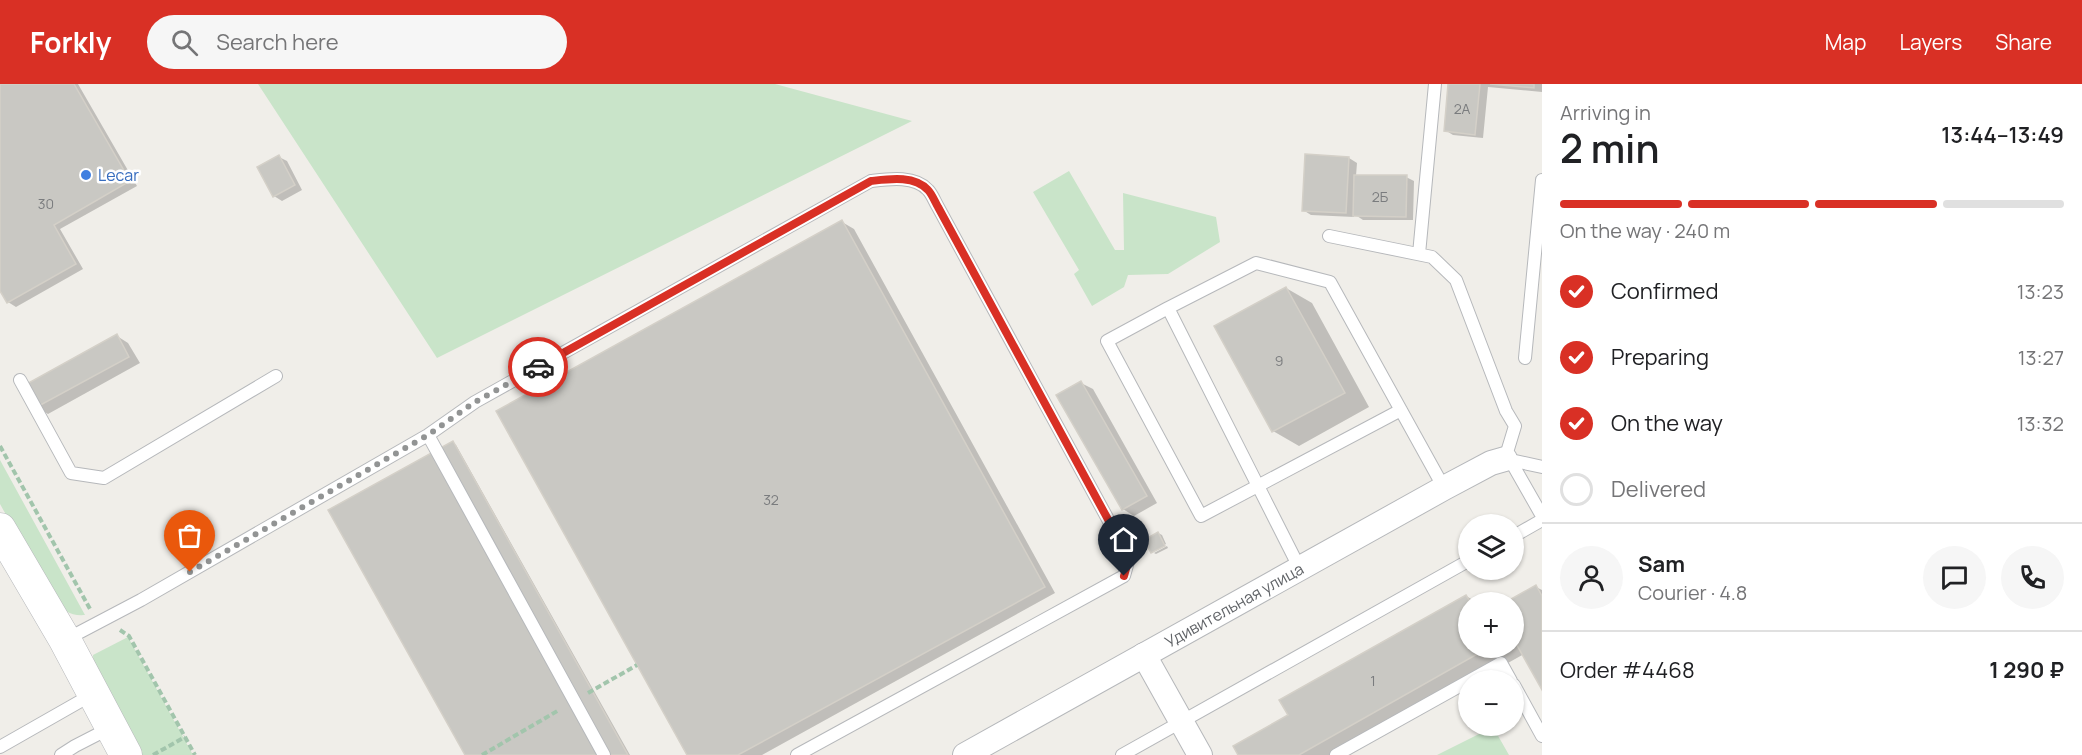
<!DOCTYPE html>
<meta charset="utf-8">
<style>
:root{--surface:#fff;--page:#f6f6f6;--text:#202124;--muted:#757577;--line:#e0e0e0;--accent:#d93025}
body{margin:0;font-family:Manrope,sans-serif;background:var(--page);color:var(--text);height:100vh;display:flex;flex-direction:column;font-size:22px;white-space:nowrap}
*{box-sizing:border-box;margin:0}
p{font-size:20px;color:var(--muted)}
.icon{flex:none;width:33px;height:33px;fill:none;stroke:currentColor;stroke-width:2;stroke-linecap:round;stroke-linejoin:round}
.map{position:relative;flex:1;overflow:hidden}
.side{display:flex;flex-direction:column;background:var(--surface);width:540px}
.side>*{flex:none}
.tools{position:absolute;left:1458px;top:430px;display:grid;gap:12px}
.tools a{display:grid;place-items:center;width:66px;height:66px;border-radius:50%;background:var(--surface);box-shadow:0 2px 4px #0004;font-size:30px}
.pin{position:absolute;display:grid;place-items:center;width:51px;height:51px;color:#fff;margin:-62px -26px;border-radius:50% 50% 50% 0;rotate:-45deg;box-shadow:0 0 6px #0007}
.pin .icon{rotate:45deg}
.courier{position:absolute;display:grid;place-items:center;width:60px;height:60px;margin:-30px;border:4px solid #d93025;border-radius:50%;background:#fff;color:#222;box-shadow:0 2px 8px #0007}
.headline em{font-style:normal;font-weight:600}
.headline div{display:flex;flex-direction:column-reverse}
.headline{display:flex;align-items:center;justify-content:space-between;height:102px;padding:0 18px}
h1{font-size:39px;font-weight:600;line-height:45px}
.bar{display:grid;grid-template-columns:repeat(4,1fr);gap:9px 6px;align-content:center;height:72px;padding:0 18px}
.bar i{height:8px;border-radius:4px;background:var(--line)}
.bar .on{background:var(--accent)}
.bar p{grid-column:span 4}
.line{display:flex;align-items:center;gap:15px;padding:0 18px;border-top:2px solid var(--line)}
.line div{flex:1}
.round{display:grid;place-items:center;flex:none;width:63px;height:63px;border-radius:32px;background:var(--page)}
ol{padding:0 18px;list-style:none}
li{display:flex;align-items:center;gap:18px;height:66px}
li p{margin-inline-start:auto}
li .icon{padding:6px;border-radius:50%;background:var(--accent);color:#fff;stroke-width:4}
li:last-child{color:var(--muted)}
li i{width:33px;height:33px;border:3px solid var(--line);border-radius:50%}
header{display:flex;align-items:center;gap:36px;box-sizing:border-box;height:84px;padding:0 30px;background:var(--accent);color:#fff}
header strong{font-size:28px}
nav{display:flex;gap:33px;margin-inline-start:auto;font-size:21px}
.search{width:420px;height:54px;background:var(--page);display:flex;align-items:center;gap:15px;box-sizing:border-box;padding:0 21px;border-radius:33px;color:var(--muted);font-size:22px}
main{display:flex;flex:1;min-height:0}
.map>svg:first-child{display:block}
</style>
<header>
<strong>Forkly</strong>
<div class="search"><svg class="icon" aria-label="search" viewBox="0 0 24 24"><circle cx="10" cy="10" r="6"/><path d="M15 15l6 6"/></svg>Search here</div>
<nav><a>Map</a><a>Layers</a><a>Share</a></nav>
</header>
<main>
<div class="map">
<svg width="1542" height="671" viewBox="0 0 1542 671">
<rect width="100%" height="100%" fill="#f0eee9"/>
<path fill="#c9e4c9" d="M258 0H775L912 37 437 274Z
M1069 87 1115 166H1124L1123 109 1216 133 1220 158 1168 190 1128 191 1124 203 1092 222 1074 190 1079 186 1033 108Z
M0 376 85 531C70 532 64 527 54 517L0 420Z
M128 553 193 671H139L94 590 93 571Z
M1493 643 1509 671H1437Z"/>
<path fill="#0003" d="M0 0H78L137 102 60 145 83 185 16 223 8 218 0 204Z
M1450 0H1542V8L1488 3 1483 54 1453 51 1445 46Z
M279 73 287 77 302 106 282 117 274 112Z
M1349 74 1357 79 1356 92 1406 93 1414 97 1413 136H1363L1354 130V133L1311 131 1303 126Z
M842 138 854 145 1055 509 762 671H688Z
M1286 204 1312 219 1369 323 1299 362 1273 347 1216 243Z
M117 252 128 259 140 279 48 330 36 323Z
M1081 299 1093 305 1157 419 1134 432 1123 425Z
M453 359 456 361 630 671H467Z
M1158 449 1162 451 1166 460 1152 467Z
M1167 462 1168 464 1156 470 1154 469Z
M1536 503 1542 506V603L1524 570 1344 671H1239L1290 632 1466 512 1478 519H1468V564H1514V519H1507Z"/>
<path fill="#c9c8c3" stroke="#d4d0c8" stroke-width="1.5" d="M0 0H74L130 97 54 141 76 180 7 219 0 207Z
M1448 0H1480L1475 51 1444 47Z
M1490 0H1534V4Z
M1305 70 1349 73 1346 129 1302 127Z
M279 71 295 101 273 113 257 83Z
M1354 91H1407L1406 133 1353 132Z
M842 136 1045 503 738 671H687L496 327Z
M1286 203 1345 309 1272 348 1214 242Z
M117 250 129 273 35 324 23 302Z
M1081 297 1147 412 1122 426 1056 311Z
M453 357 628 671H465L328 426Z
M1158 448 1165 462 1151 469 1144 456Z
M1536 501 1542 512V606L1514 556V519H1504Z
M1466 511 1471 519H1468V564H1488L1299 671H1238L1233 662 1288 631 1279 616Z"/>
<g fill="none" stroke-linecap="round" stroke-linejoin="round">
<defs>
<path id="service" d="M1329 152 1432 173 1456 196 1506 327 1515 342 1505 375
M1419 170 1435 0
M1168 224 1107 257 1201 432 1401 326
M1525 274 1542 96
M20 296 71 389 104 394 276 292
M428 351 604 671
M1505 375 1513 381 1542 432
M1506 375 1542 383
M1514 452 1542 436
M1300 485 1168 224 1256 179 1330 198 1444 404
M65 556 141 516 428 351 475 318 871 97C888 95 915 91 928 106 932 110 935 118 938 123L1129 474 1124 492 797 671
M1514 601 1542 652
M0 663 93 610
M61 671 75 662 110 644
M1122 671 1468 477
M1336 671 1501 579 1511 597"/>
<g id="minor">
<path d="M1144 571 1200 671"/>
<path id="s1" d="M965 671 1444 404 1491 379 1505 375"/>
</g>
<path id="tertiary" d="M0 445 65 556 126 671"/>
</defs>
<use href="#service" stroke="#b6b8bb" stroke-width="14"/>
<use href="#minor" stroke="#b6b8bb" stroke-width="26"/>
<use href="#tertiary" stroke="#b6b8bb" stroke-width="33"/>
<path stroke="#a2c5ac" stroke-width="4" stroke-dasharray="6 3" stroke-linecap="butt" d="M0 362 90 525
M120 546 129 552 195 671
M588 609 637 581
M153 671 185 653
M482 671 559 626"/>
<use href="#service" stroke="#fff" stroke-width="12"/>
<use href="#minor" stroke="#fff" stroke-width="24"/>
<use href="#tertiary" stroke="#fff" stroke-width="32"/>
</g>
<g fill="none" stroke-linecap="round" stroke-linejoin="round">
<path stroke="#929494" stroke-width="6" stroke-dasharray="0 10.8" d="M190 488 428 351 475 318 538 283"/>
<path stroke="#d93025" stroke-width="8" d="M538 283 871 97C889 95 914 91 928 106 932 110 935 118 938 123L1129 474 1124 492"/>
</g>
<circle fill="#3f7fe0" stroke="#fff" stroke-width="2" cx="86" cy="91" r="6"/>
<g text-anchor="middle" dominant-baseline="central" stroke-width="5" stroke-linejoin="round" paint-order="stroke">
<g font-size="14" fill="#7a7c7e">
<text x="1462" y="24">2А</text>
<text x="1380" y="112">2Б</text>
<text x="46" y="119">30</text>
<text x="1279" y="276">9</text>
<text x="771" y="415">32</text>
<text x="1373" y="596">1</text>
</g>
<g font-size="16" fill="#366cbe" stroke="#fff" text-anchor="start">
<text x="98" y="91">Lecar</text>
</g>
<g font-size="16" fill="#606367" stroke="#fff">
<text stroke="none"><textPath href="#s1" startOffset="308">Удивительная улица</textPath></text>
</g>
</g>
</svg>
<div class="tools">
<a><svg class="icon" aria-label="layers" viewBox="0 0 24 24"><path d="M12 4l9 5-9 5-9-5zM3 14l9 5 9-5"/></svg></a>
<a>+</a>
<a>−</a>
</div>
<div class="pin" style="left:190px;top:488px;background:#ea580c"><svg class="icon" aria-label="bag" viewBox="0 0 24 24"><path d="M5 8h14l-1 12H6zM9 8a3 3 0 0 1 6 0"/></svg></div>
<div class="pin" style="left:1124px;top:492px;background:#1f2937"><svg class="icon" aria-label="home" viewBox="0 0 24 24"><path d="M3 11l9-7 9 7M6 9v11h12V9"/></svg></div>
<div class="courier" style="left:538px;top:283px"><svg class="icon" aria-label="car" viewBox="0 0 24 24"><path d="M5 17H2v-5l4-1 3-4h7l3 4 3 1v5h-3M9 17h6M6 11h13"/><circle cx="7" cy="17" r="2"/><circle cx="17" cy="17" r="2"/></svg></div>
</div>
<section class="side">
<div class="headline"><div><h1>2 min</h1><p>Arriving in</p></div><em>13:44–13:49</em></div>
<div class="bar"><i class="on"></i><i class="on"></i><i class="on"></i><i></i><p>On the way · 240 m</p></div>
<ol>
<li><svg class="icon" aria-label="check" viewBox="0 0 24 24"><path d="M5 12l5 5 9-10"/></svg>Confirmed<p>13:23</p></li>
<li><svg class="icon" aria-label="check" viewBox="0 0 24 24"><path d="M5 12l5 5 9-10"/></svg>Preparing<p>13:27</p></li>
<li><svg class="icon" aria-label="check" viewBox="0 0 24 24"><path d="M5 12l5 5 9-10"/></svg>On the way<p>13:32</p></li>
<li><i></i>Delivered</li>
</ol>
<div class="line" style="height:108px"><a class="round"><svg class="icon" aria-label="person" viewBox="0 0 24 24"><circle cx="12" cy="8" r="4"/><path d="M4 21q1-7 8-7t8 7"/></svg></a><div><b>Sam</b><p>Courier · 4.8</p></div><a class="round"><svg class="icon" aria-label="chat" viewBox="0 0 24 24"><path d="M4 5h16v11H9l-5 4z"/></svg></a><a class="round"><svg class="icon" aria-label="phone" viewBox="0 0 24 24"><path d="M5 4h4l2 5-3 2q2 4 5 5l2-3 5 2v4C11 20 4 13 5 4z"/></svg></a></div>
<div class="line" style="height:78px"><div>Order #4468</div><b>1 290 ₽</b></div>
</section>
</main>
